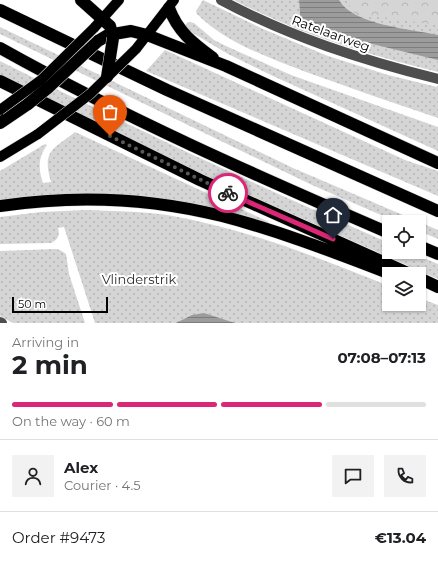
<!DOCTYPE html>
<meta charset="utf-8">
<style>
:root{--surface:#fff;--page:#f2f2f2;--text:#202124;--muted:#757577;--line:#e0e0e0;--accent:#db2777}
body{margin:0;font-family:Montserrat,sans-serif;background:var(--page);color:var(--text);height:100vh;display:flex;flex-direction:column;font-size:15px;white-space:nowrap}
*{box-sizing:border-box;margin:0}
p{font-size:13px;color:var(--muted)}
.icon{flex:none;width:22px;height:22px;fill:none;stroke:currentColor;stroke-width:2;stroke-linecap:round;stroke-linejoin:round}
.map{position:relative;height:323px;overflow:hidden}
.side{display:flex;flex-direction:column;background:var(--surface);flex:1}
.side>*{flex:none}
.fabs{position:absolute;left:382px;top:215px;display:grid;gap:8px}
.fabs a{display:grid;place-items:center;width:44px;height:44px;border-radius:0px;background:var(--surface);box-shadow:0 1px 3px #0004;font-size:20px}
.scale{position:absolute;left:12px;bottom:10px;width:96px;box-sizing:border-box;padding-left:4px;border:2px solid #000;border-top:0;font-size:11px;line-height:14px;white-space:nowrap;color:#000;-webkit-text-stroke:3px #fff;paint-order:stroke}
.pin{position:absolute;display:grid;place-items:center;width:34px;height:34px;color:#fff;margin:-41px -17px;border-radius:50% 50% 50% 0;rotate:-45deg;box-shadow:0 0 4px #0007}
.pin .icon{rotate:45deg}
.courier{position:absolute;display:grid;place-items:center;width:40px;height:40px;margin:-20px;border:3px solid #db2777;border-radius:50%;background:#fff;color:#222;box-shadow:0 1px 5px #0007}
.summary em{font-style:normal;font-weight:700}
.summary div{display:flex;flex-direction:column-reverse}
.summary{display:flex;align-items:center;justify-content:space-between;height:68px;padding:0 12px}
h1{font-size:26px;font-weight:700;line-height:30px}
.bar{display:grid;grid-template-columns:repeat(4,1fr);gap:6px 4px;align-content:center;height:48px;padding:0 12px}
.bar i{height:5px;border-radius:3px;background:var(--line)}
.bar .active{background:var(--accent)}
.bar p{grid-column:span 4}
.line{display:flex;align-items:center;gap:10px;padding:0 12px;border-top:1px solid var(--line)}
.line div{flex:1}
.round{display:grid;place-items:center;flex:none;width:42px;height:42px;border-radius:0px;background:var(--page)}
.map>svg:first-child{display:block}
</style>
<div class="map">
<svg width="438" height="323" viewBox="0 0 438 323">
<defs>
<pattern id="green-dots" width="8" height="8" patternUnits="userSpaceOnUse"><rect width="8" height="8" fill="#d5d5d5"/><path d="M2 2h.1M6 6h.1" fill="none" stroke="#b5b5b5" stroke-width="1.8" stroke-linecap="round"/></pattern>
<pattern id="forest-crowns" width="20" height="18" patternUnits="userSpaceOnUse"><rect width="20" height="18" fill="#d5d5d5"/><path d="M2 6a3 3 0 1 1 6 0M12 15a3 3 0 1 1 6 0" fill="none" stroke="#b5b5b5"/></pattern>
<pattern id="water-rules" width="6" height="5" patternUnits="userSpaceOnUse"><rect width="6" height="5" fill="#9c9c9c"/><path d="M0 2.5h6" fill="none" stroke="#7d7d7d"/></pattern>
</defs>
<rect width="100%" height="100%" fill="#fff"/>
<path fill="url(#green-dots)" d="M203 0 263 29 328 56 388 75 437 87 438 85V118C394 103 350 88 306 72 268 57 226 43 197 14L196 11Z
M234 0H299L300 16 303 20 332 31 314 0H438V72C368 55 298 34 234 0Z
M188 22 194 23 214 40 226 46 291 75 438 127V151L273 76 228 54 186 29 184 26Z
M0 27 293 168 438 230V239L419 231V222H397L312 185 0 34Z
M165 50 405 160 438 171V196L146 71Z
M0 61C128 126 258 186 389 243V252H409L438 264V279L195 171 0 76Z
M75 132 269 222 268 224 201 206 0 201V171L45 144 47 145C38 158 38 168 43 183L51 182C42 151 52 150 75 132Z
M85 210C112 211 140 211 167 215 244 228 317 257 389 286V304H419V298L438 305V323H95L64 227 58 228C60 235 58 240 51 243L0 244V217L41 212Z
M56 249 60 250 66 254 69 274 85 323H13L0 316V251Z"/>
<path fill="url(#forest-crowns)" d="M346 0H438V25L354 13Z"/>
<path fill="url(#water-rules)" d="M299 0H339C353 25 411 29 438 35V60L356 40 303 20 300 16Z
M204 313 235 323H176L192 315Z"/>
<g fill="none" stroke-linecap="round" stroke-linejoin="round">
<defs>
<path id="major" d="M94 28 119 0
M136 49 174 0
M0 157 38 134"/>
<path id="highway" d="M81 0 110 26 113 38
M169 8C178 32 193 43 213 58
M0 10 167 90 438 211
M98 41 108 35 131 31 147 35 226 66 438 163
M0 48C125 118 257 176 389 233
M0 81 200 180 410 274
M0 123 28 104
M0 206C73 195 150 198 222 216 280 231 336 253 391 274
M419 246 438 254
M419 278 438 287"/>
</defs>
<use href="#major" stroke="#dbdbdb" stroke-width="11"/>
<use href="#highway" stroke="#dbdbdb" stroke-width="13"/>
<path stroke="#4e4e4e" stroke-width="10" d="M221 0C290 37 362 60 438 79
M0 322 2 323"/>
<use href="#major" stroke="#000" stroke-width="10"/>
<use href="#highway" stroke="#000" stroke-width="12"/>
<defs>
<path id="major-bridge" d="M0 110 41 80 94 28
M38 134 90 94 136 49"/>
<path id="highway-bridge" d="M107 77 113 38
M28 104 49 87 98 41"/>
</defs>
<use href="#major-bridge" stroke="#dbdbdb" stroke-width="11" stroke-linecap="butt"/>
<use href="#highway-bridge" stroke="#dbdbdb" stroke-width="13" stroke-linecap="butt"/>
<use href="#major-bridge" stroke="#000" stroke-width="10"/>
<use href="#highway-bridge" stroke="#000" stroke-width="12"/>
</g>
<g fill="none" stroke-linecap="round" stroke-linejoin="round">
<path stroke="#595959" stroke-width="4" stroke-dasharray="0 7.2" d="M110 136 228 193"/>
<path stroke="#db2777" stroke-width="5" d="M228 193 333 239"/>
</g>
<g text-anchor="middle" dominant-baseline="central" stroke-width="4" stroke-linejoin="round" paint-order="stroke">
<g font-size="13" fill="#000" stroke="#fff">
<text transform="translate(331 33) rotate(20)">Ratelaarweg</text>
</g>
<g font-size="13" fill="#2c2c2c" stroke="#fff">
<text x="139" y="279">Vlinderstrik</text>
</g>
</g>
</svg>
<div class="fabs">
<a><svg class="icon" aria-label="locate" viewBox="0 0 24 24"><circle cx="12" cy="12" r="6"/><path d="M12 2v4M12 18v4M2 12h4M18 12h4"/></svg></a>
<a><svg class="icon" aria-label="layers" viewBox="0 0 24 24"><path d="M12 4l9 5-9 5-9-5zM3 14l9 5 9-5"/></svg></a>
</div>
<div class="scale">50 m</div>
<div class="pin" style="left:110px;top:136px;background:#ea580c"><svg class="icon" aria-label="bag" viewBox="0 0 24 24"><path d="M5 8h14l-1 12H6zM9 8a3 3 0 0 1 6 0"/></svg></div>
<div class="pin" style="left:333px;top:239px;background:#1f2937"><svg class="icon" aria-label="home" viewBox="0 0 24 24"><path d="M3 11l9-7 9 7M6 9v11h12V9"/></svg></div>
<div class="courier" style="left:228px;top:193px"><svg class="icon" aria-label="bike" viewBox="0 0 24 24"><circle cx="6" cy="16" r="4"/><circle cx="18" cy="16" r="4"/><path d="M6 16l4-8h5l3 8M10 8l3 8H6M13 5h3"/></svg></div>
</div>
<section class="side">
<div class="summary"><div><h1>2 min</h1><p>Arriving in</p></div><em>07:08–07:13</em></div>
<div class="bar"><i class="active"></i><i class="active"></i><i class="active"></i><i></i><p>On the way · 60 m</p></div>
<div class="line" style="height:72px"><a class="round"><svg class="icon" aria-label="person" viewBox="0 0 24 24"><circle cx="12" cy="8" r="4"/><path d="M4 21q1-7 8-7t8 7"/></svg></a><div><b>Alex</b><p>Courier · 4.5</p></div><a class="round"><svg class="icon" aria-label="chat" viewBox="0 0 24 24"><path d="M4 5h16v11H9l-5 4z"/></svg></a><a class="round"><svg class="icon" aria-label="phone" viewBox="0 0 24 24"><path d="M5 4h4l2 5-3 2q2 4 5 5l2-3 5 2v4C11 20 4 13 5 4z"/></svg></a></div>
<div class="line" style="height:52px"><div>Order #9473</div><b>€13.04</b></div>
</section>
